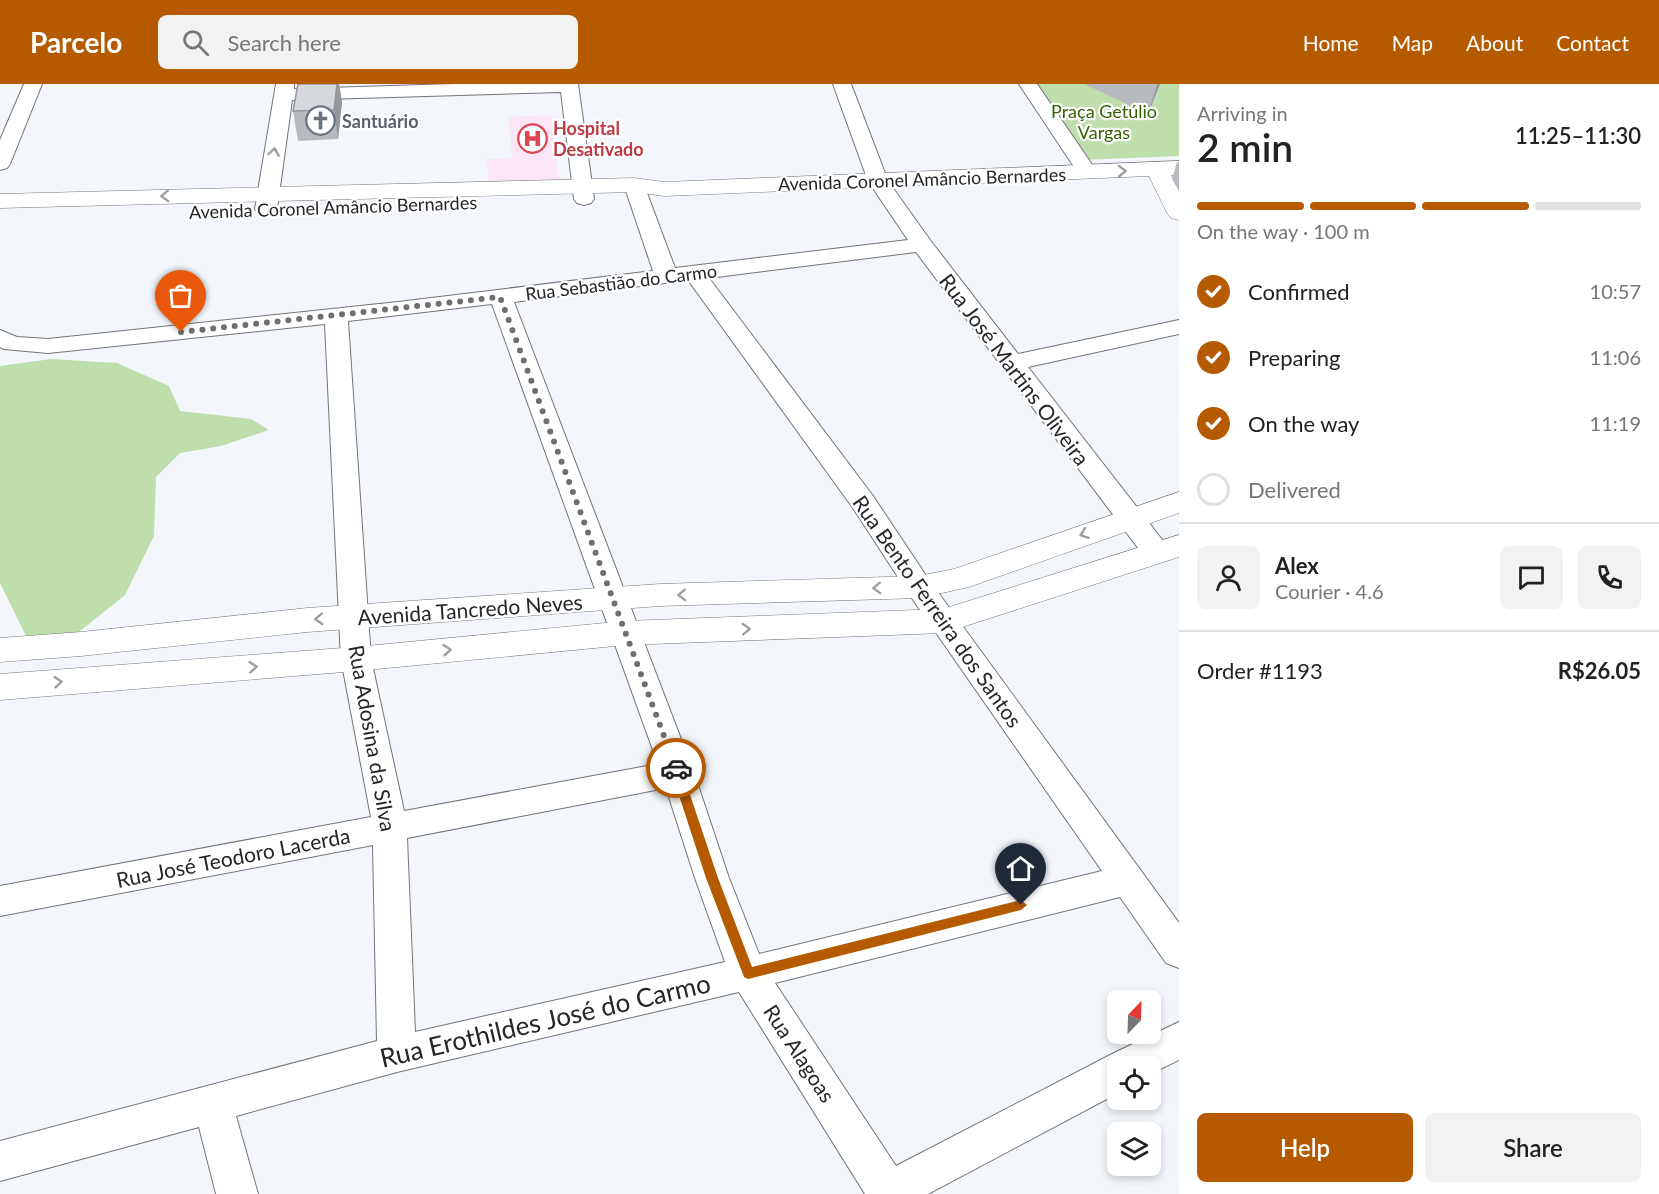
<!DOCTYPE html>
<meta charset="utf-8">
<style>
:root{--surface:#fff;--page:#f2f2f2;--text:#222;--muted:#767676;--line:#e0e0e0;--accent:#b65a00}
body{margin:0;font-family:Lato,sans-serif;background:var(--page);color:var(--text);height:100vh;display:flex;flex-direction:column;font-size:22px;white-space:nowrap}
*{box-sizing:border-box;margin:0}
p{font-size:20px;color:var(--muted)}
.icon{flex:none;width:33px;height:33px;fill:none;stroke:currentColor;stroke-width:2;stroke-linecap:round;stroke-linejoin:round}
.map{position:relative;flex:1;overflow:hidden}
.panel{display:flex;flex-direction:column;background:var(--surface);width:480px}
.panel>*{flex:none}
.needle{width:39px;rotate:23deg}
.controls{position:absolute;left:1107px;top:906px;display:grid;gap:12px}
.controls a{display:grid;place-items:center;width:54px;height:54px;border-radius:9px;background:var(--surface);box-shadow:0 3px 9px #0003;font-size:30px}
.pin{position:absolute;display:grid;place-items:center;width:51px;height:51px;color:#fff;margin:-62px -26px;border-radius:50% 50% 50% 0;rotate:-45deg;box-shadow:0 0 6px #0007}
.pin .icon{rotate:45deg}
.courier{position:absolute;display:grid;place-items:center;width:60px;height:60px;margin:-30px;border:4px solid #b65a00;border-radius:50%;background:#fff;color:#222;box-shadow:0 2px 8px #0007}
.head em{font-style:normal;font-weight:600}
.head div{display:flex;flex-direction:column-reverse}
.head{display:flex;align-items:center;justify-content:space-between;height:102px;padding:0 18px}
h1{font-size:39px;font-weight:600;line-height:45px}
.bar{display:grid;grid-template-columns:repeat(4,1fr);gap:9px 6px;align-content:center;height:72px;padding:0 18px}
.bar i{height:8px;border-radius:4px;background:var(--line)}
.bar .selected{background:var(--accent)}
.bar p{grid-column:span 4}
.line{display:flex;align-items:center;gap:15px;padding:0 18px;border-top:2px solid var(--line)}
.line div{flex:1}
.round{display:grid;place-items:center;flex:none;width:63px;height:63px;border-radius:9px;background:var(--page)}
ol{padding:0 18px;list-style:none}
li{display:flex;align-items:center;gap:18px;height:66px}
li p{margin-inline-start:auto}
li .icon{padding:6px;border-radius:50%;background:var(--accent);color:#fff;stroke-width:4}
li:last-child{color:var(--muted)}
li i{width:33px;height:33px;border:3px solid var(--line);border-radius:50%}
.button{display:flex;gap:12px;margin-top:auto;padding:12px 18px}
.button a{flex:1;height:69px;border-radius:9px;background:var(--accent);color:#fff;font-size:24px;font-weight:600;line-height:69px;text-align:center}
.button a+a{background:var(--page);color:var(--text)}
header{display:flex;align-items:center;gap:36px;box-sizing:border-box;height:84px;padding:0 30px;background:var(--accent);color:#fff}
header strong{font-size:28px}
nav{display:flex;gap:33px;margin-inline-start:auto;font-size:21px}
.search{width:420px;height:54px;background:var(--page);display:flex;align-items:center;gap:15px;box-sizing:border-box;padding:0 21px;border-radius:9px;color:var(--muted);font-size:22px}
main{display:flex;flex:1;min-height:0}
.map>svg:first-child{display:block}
</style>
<header>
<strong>Parcelo</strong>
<div class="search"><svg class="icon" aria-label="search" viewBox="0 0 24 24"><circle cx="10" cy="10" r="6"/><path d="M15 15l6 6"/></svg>Search here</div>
<nav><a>Home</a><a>Map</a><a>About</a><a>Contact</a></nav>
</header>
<main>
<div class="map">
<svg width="1179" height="1110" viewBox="0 0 1179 1110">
<rect width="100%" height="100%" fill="#f3f7fc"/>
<path fill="#fae6f6" d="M551 31 559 95 489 98 487 75 512 74 509 33Z"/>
<path fill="#bedfab" d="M1035 0H1179V72L1083 76Z
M51 275 117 279 169 302 180 327 251 335 269 346 221 362 180 369 156 393 154 452 125 511 79 548 26 552 0 499V282Z"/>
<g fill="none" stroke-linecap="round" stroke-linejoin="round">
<defs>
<path id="street" d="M24 0H42L10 80 7 84 0 86V56Z
M276 0H294V5L455 0H578L594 115 591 119 584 121 577 119 574 115 561 8 292 16 277 125 273 129 266 131 259 129 255 125Z
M833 0H851L888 97 930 156 1018 270 1179 236V250L1028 283 1167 462 1171 469 1167 476 1157 479 1147 476 916 168 709 194 873 412 929 496 1179 839V884L1166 879 1120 813 775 899 896 1082 1114 969 1179 938V976L1150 990V982H1118V1009L928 1110H865L739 908 397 988 236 1032 258 1110H216L199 1043 0 1097V1057L377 957 373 761 0 832V802L371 733 341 575 325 240 48 269 4 265 0 263V246L17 253 48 255 398 218 653 187 624 101 627 97 634 95 641 97 644 101 675 184 908 156 868 97ZM688 196 853 424 909 510 1102 787 759 870 729 794 694 689 514 218ZM492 220 658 680 404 727 371 575 348 237ZM666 704 695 794 725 878 415 948 407 754Z
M1019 0H1037L1097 88 1094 92H1080Z"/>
<path id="secondary" d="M1179 77V91H1171L1179 107V136L1171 134 1167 129 1149 92 664 112 634 108 0 124V110L634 94 664 98Z
M1179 408V429L969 503 919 514 660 522 307 548 81 572 0 578V554L81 548 307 524 660 500 919 492 954 485Z
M1179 451V473L944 549 626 561 356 587 0 616V590L356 563 626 537 943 525Z"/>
</defs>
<use href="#street" stroke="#717479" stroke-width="2"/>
<use href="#secondary" stroke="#717479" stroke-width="1"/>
<use href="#street" fill="#fff" fill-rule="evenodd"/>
<use href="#secondary" fill="#fff" fill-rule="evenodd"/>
</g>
<path fill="#b7babe" d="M298 0H339L342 18 338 55 298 57 293 27Z
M1084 0H1160L1148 30Z
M1177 78H1179V107L1172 95Z"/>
<path fill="#95979b" d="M337 0H339L342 18 338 55 334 26Z
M1158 0H1160L1148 30 1157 1Z"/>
<path fill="#d5d8dd" stroke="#95979b" stroke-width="1.5" d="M298 0H337L334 26 293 27Z"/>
<defs><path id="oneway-chevron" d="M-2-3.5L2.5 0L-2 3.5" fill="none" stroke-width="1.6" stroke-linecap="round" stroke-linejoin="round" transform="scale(1.5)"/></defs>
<g stroke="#9d9d9e">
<use href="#oneway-chevron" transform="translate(274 68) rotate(-82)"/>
<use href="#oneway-chevron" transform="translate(1122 87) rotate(-2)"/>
<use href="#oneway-chevron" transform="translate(165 112) rotate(178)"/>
<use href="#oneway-chevron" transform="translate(1084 450) rotate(161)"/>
<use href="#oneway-chevron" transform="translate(877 504) rotate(178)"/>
<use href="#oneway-chevron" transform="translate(682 511) rotate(178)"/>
<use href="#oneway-chevron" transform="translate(319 535) rotate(177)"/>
<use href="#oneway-chevron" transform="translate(746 545) rotate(-2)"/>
<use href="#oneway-chevron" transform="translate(447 566) rotate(-5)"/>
<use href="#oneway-chevron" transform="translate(253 583) rotate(-5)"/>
<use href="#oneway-chevron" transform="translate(58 598) rotate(-5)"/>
</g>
<path fill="#b65a00" d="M676 680 681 684 718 794 752 883 1021 816 1027 821 1021 826 748 895 744 893 706 794 670 684Z"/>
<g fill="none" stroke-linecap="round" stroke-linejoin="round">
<path stroke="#6d6f72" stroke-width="6" stroke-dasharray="0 10.8" d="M181 248 500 213 676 684"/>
</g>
<defs>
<symbol id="church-ring" viewBox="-11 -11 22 22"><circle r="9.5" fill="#fff" stroke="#6b7280" stroke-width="1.5"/><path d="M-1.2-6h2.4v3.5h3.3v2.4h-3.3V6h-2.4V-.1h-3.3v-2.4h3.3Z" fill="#6b7280"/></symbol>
<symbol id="hospital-ring" viewBox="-11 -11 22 22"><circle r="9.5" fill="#fff" stroke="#e0444e" stroke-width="1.5"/><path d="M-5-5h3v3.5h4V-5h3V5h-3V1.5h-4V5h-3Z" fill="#e0444e"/></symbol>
</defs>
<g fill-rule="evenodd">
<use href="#church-ring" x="304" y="20" width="33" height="33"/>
<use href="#hospital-ring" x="516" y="38" width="33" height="33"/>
</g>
<g text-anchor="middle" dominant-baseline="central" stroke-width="4.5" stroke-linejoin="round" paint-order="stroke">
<g font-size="18" fill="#326202" stroke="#fff">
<text x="1104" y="27">Praça Getúlio<tspan x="1104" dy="21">Vargas</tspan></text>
</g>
<g font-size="18" font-weight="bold" fill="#5b616d" stroke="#fff" text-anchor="start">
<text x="342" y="37">Santuário</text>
</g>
<g font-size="18" font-weight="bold" fill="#be3a42" stroke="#fff" text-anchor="start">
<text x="553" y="44">Hospital<tspan x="553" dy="21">Desativado</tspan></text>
</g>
<g font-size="18" fill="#252628" stroke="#fff">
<text transform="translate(922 95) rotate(-2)">Avenida Coronel Amâncio Bernardes</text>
<text transform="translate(333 123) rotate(-2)">Avenida Coronel Amâncio Bernardes</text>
<text transform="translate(621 198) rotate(-7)">Rua Sebastião do Carmo</text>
</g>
<g font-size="21" fill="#252628" stroke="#fff">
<text transform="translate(1015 285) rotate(53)">Rua José Martins Oliveira</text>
<text transform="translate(470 525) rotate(-4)">Avenida Tancredo Neves</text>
<text transform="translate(938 527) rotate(55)">Rua Bento Ferreira dos Santos</text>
<text transform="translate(373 654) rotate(80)">Rua Adosina da Silva</text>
<text transform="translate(233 773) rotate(-11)">Rua José Teodoro Lacerda</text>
<text transform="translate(800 969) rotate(57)">Rua Alagoas</text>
</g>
<g font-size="26" fill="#252628" stroke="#fff">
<text transform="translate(545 936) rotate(-13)">Rua Erothildes José do Carmo</text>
</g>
</g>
</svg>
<div class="controls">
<a><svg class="needle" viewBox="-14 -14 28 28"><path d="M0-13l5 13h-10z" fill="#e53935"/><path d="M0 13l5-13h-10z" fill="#767676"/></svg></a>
<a><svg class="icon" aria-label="locate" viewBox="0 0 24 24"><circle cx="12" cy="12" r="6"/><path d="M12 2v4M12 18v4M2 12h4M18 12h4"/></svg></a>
<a><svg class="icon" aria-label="layers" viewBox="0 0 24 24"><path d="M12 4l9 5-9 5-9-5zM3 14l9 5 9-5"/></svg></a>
</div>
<div class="pin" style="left:181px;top:248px;background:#ea580c"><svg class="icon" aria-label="bag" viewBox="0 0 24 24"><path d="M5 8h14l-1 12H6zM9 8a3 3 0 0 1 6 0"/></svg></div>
<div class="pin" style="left:1021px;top:821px;background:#1f2937"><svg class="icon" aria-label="home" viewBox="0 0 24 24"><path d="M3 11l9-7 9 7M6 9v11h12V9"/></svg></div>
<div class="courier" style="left:676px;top:684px"><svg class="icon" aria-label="car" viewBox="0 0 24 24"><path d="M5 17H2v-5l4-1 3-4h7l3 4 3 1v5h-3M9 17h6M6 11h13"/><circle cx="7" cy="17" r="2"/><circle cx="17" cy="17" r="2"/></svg></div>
</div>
<section class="panel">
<div class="head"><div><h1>2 min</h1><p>Arriving in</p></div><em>11:25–11:30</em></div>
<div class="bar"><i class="selected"></i><i class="selected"></i><i class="selected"></i><i></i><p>On the way · 100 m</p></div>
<ol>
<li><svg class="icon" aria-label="check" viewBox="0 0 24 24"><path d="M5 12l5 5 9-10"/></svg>Confirmed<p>10:57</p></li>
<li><svg class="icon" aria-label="check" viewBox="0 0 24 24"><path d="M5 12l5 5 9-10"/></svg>Preparing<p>11:06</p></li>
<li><svg class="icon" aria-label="check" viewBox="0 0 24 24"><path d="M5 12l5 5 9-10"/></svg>On the way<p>11:19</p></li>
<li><i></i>Delivered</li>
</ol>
<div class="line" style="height:108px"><a class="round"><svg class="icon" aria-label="person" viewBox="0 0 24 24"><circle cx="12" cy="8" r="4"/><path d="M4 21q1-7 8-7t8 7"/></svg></a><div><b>Alex</b><p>Courier · 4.6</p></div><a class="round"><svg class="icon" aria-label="chat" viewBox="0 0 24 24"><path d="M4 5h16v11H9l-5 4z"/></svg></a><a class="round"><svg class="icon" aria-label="phone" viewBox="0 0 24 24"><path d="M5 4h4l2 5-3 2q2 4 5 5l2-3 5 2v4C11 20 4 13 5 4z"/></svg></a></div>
<div class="line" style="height:78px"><div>Order #1193</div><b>R$26.05</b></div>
<div class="button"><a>Help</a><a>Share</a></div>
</section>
</main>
